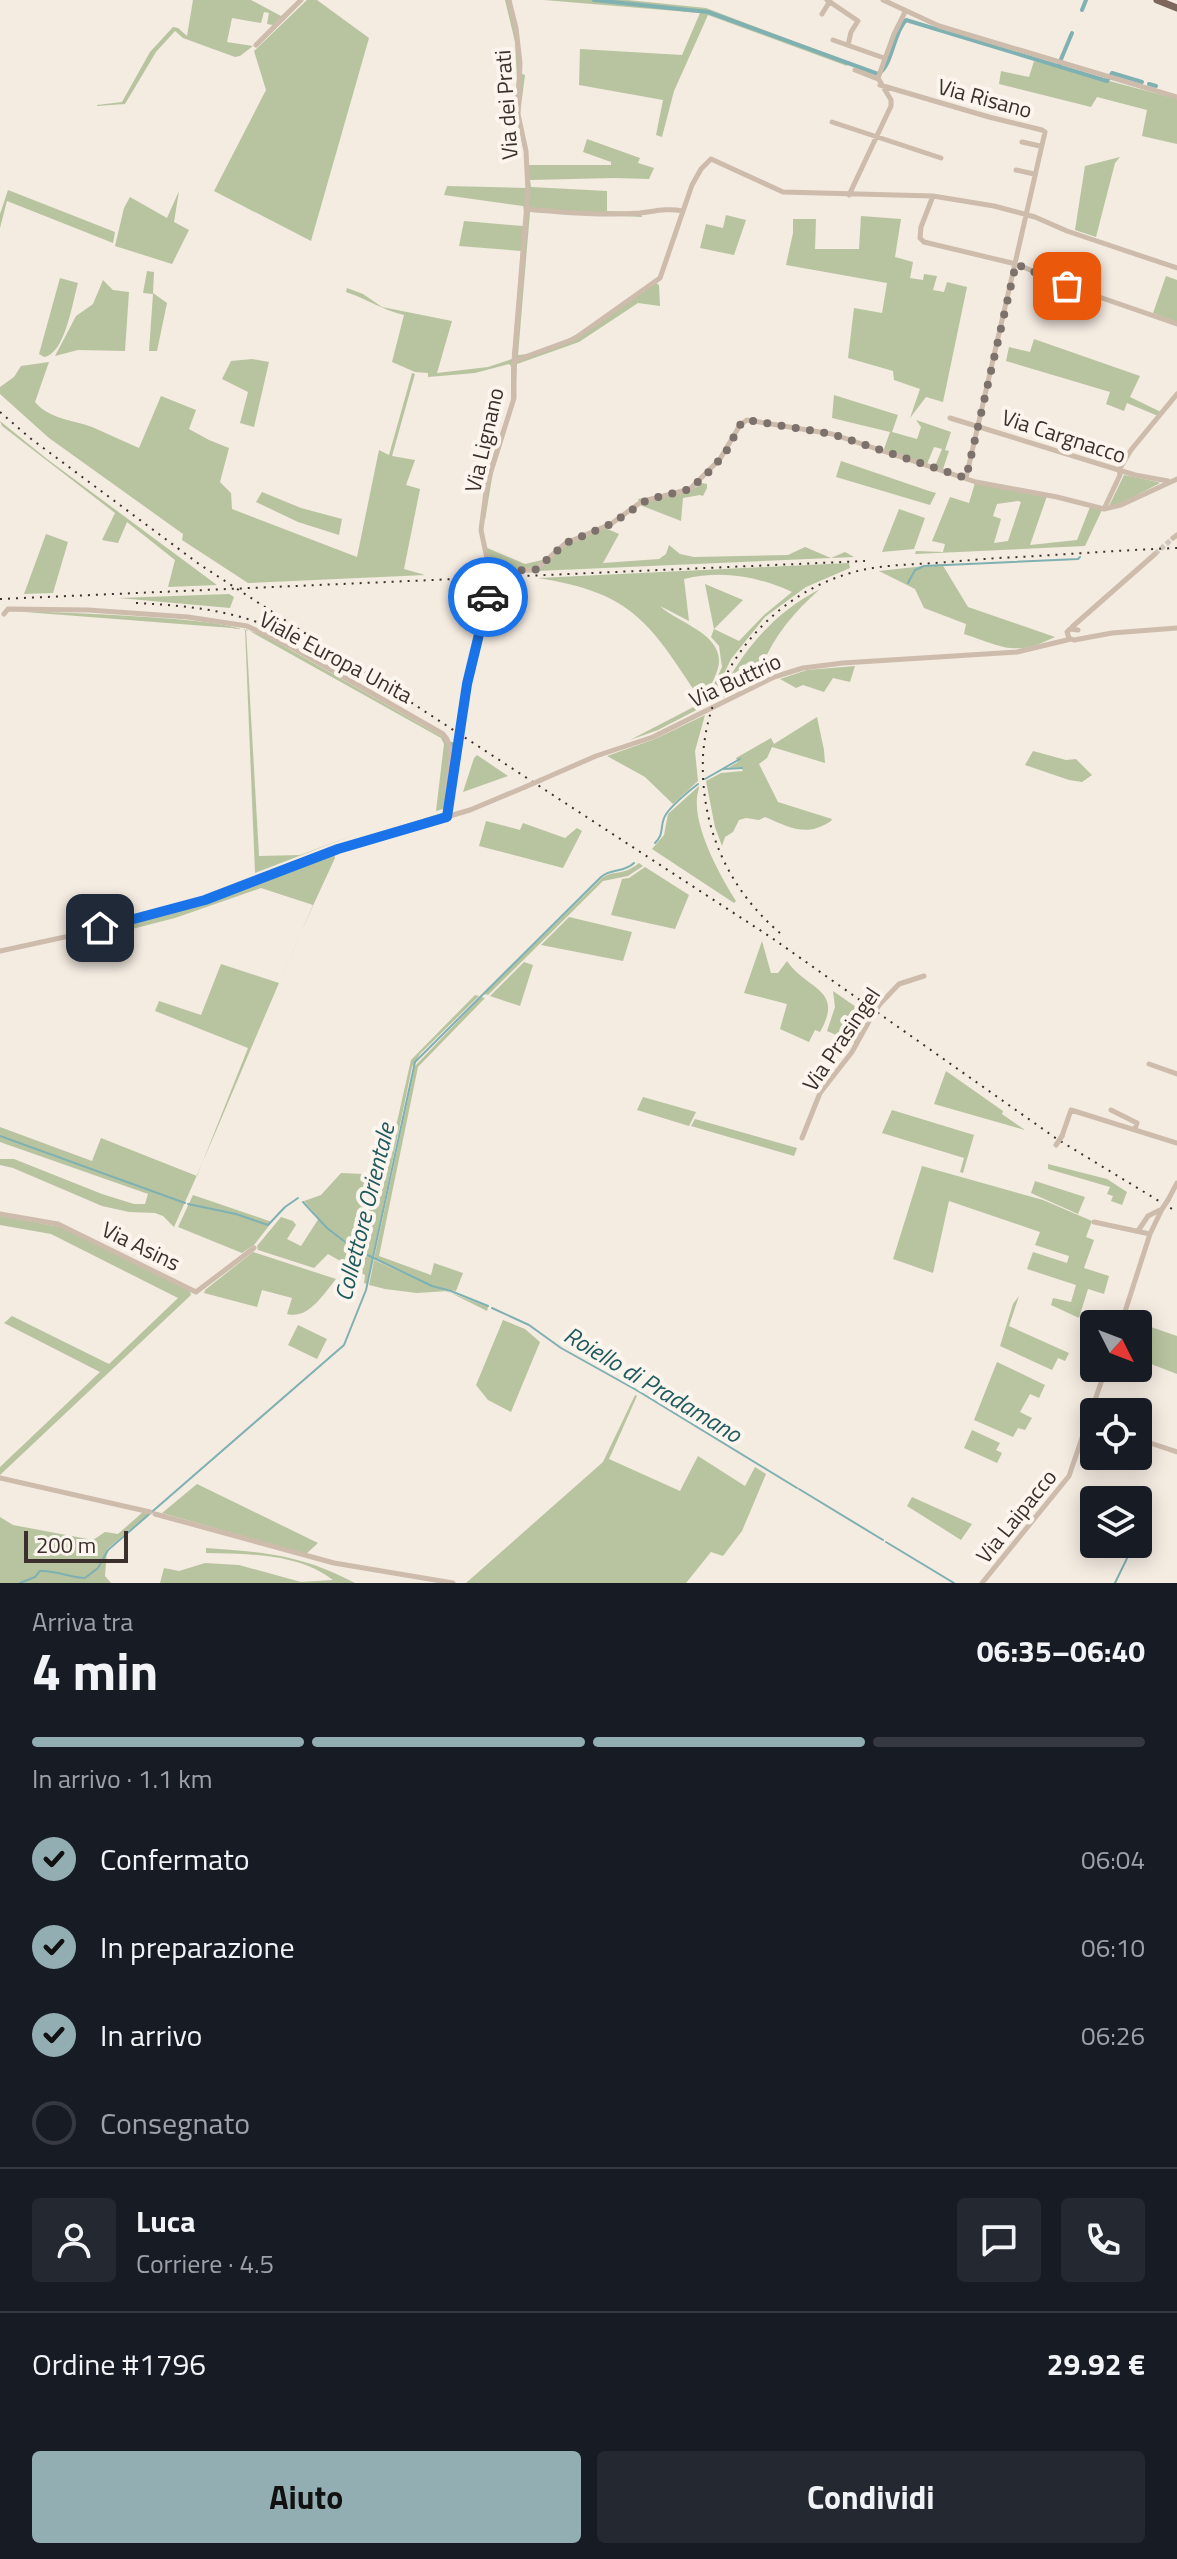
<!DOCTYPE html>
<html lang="it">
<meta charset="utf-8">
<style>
:root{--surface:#171b24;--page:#242831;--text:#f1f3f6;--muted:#9ea1a6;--line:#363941;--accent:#92aeb2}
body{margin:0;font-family:"Titillium Web",sans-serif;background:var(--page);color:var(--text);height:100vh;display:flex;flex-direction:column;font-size:30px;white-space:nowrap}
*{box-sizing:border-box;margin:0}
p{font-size:26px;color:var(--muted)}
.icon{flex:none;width:44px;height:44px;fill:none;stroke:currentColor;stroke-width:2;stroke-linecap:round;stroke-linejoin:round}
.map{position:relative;height:1583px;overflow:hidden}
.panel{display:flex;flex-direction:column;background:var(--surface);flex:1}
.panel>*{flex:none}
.needle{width:52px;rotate:132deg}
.tools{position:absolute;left:1080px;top:1310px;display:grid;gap:16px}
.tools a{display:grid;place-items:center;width:72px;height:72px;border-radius:8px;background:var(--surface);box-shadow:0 4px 20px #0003;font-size:40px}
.scale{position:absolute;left:24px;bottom:20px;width:104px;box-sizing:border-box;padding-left:8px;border:4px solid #3b302b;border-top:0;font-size:22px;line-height:28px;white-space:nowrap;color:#3b302b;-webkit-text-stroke:6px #fbf5ee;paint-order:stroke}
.pin{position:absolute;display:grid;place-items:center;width:68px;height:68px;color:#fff;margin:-34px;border-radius:16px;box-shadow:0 4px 12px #0006}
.courier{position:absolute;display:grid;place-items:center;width:80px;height:80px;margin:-40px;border:6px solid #1a73e8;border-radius:50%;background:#fff;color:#222;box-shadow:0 2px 10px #0007}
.headline em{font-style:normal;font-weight:700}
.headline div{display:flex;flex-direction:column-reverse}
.headline{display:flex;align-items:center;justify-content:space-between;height:136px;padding:0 32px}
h1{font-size:52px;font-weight:700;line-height:60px}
.bar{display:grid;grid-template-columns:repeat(4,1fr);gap:12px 8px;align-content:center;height:96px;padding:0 32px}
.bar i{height:10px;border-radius:6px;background:var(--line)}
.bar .on{background:var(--accent)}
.bar p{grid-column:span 4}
.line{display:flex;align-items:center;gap:20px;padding:0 32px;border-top:2px solid var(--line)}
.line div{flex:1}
.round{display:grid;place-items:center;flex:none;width:84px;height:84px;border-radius:8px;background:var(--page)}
ol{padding:0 32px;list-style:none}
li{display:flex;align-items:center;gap:24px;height:88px}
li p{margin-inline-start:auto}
li .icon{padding:8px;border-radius:50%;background:var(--accent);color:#111;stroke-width:4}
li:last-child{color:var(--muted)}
li i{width:44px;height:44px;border:4px solid var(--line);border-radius:50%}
.button{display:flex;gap:16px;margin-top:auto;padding:16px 32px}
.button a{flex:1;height:92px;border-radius:8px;background:var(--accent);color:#111;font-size:32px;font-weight:700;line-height:92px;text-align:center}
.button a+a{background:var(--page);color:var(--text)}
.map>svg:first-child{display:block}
</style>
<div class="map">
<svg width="1177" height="1583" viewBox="0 0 1177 1583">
<rect width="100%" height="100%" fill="#f4ebe1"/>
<path fill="#b8c4a0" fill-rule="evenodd" d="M193 0H251L281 16 298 0 273 25 267 24 269 13 264 12 261 23 232 18 227 42 253 46 240 56 235 57 183 38 175 31 156 52 125 104 97 106V105L122 102 150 52 173 27 178 28 187 36Z
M307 0H317L369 38 311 241 214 191 266 90 254 51Z
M505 0H511L520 47 522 74 525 75 520 114 529 165H611V162L583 152 587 139 640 158 638 163 654 168 649 179 614 178 530 180 531 187 607 191V211L637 212 643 217 530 212 518 355C558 354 622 306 656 283L659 285 660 306 638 303 579 342 517 364 515 401 493 472 485 520 484 482 511 402V366L509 364 475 373 428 377V373L415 372 392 362 404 315C382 310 367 299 346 292L347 288 363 294 382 307 452 321 437 373 488 367 512 359 521 251 459 246 464 221 523 226 525 212 523 206 444 195 447 186 526 188 524 149 515 96 517 79 515 42Z
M544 0H628L706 8 849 62 847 66 708 15 674 91 662 137 656 135 663 100 579 85 580 49 682 55 700 13Z
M1034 61 1177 99V144L1142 136 1147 110 1097 97 1091 107 999 84 1001 71 1029 77Z
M1120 157 1115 163 1096 237 1075 230 1085 166Z
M8 190 115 232 113 243 7 201 0 228V214Z
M179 191 174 222 189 230 172 264 115 246 124 208 130 197 167 218Z
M726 215 746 220 734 255 700 248 706 224 723 228Z
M861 216 901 219 895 257 913 262 910 278 923 280 924 274 937 276 933 290 944 292 947 282 967 287 943 402 926 397 910 418 920 389 894 380 893 371 848 358 854 308 882 313 887 283 786 265 793 233V219H816L815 249H859Z
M147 271 154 272 153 293 167 303 157 351H149L153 294 143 293Z
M1166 276 1177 280V322L1153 313Z
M60 278 78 283C72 304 65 354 44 357L39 354Z
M103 280 113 290 129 292 125 351 78 350 55 356 76 316 93 304Z
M1034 339 1140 376 1130 397 1161 412 1158 416 1127 403 1124 411 1106 404 1110 392 1006 361 1009 347 1030 352Z
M252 359 269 362 254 427 240 423 248 392 222 379 231 361Z
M49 362 35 402C49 419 73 420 92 427 108 434 123 441 139 448L161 396 196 410 189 429 209 440 229 448 220 482 231 493 232 509 357 557 379 450 389 455 412 373 415 374 392 456 415 460 406 485 420 489 404 569 425 575 248 583 182 540 183 534 49 438 0 394V387L14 377 21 366Z
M834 395 898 415 892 432 917 439 921 427 916 420 951 432 945 450 949 451 943 469 935 466 942 449 934 447 927 464 884 449 890 432 832 418Z
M0 421 47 459 217 585 168 587 175 560 127 522 118 543 102 540 115 513 2 426Z
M841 461 929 491 936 493 930 505 836 477Z
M1124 475 1158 482 1160 483 1120 504 1109 506Z
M702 483 707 484V488L703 496 700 495 683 498 681 521 640 505 638 499 693 489Z
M975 483 1047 496 1030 545 1077 540 1090 507 1102 510 1085 546 915 554 916 551 943 552 945 544 932 541 950 497 969 503ZM1018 501 1021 502 1008 541 994 543 1001 519 993 516 997 504Z
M262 492 301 508 342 519 339 535 298 522 256 502Z
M899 509 925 518 914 549 882 552Z
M605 528 619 534 603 563 659 559 666 554 669 545 680 554 694 557 788 555 805 547 831 558 845 552 854 557 492 573 485 547 525 564 542 560 561 548Z
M46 534 68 542 53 593 24 594Z
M849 563 850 568 806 587 765 617 731 659 710 703 658 730 630 740 707 700 722 667 719 646 711 637 714 629 705 584 743 600 714 629 739 641 764 615 792 592C757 576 722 570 684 579L689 621 660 606C676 622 719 632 719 661 719 672 710 686 705 697L700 699C650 624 634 593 538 578Z
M942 564 968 607 1055 637C1014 657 1004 647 964 634L966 624 924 608 915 589 879 571Z
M820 589C792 614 772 638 759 673L741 678 733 683 766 676 718 700C725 690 729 677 736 667 757 634 785 607 820 589Z
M229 594 234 597 230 608 119 598Z
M12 611C57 612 102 614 147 617 188 620 229 622 268 637L443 737C454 751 447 772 445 789L449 795 447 808 436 811 444 744 441 738 246 629 259 856 300 855 356 834 255 873 245 629Z
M855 666 850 682 833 678 824 692 803 685 796 688 780 679 807 670Z
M705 715 695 751 698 781 673 804 645 777 607 756 655 739Z
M817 717 824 750 825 763 772 747 767 758 759 764 778 802 832 819 831 821C806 838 789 827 765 817L759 820 746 818 739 820 733 832 725 837 722 846 715 827 706 781 721 773 743 771 741 767 728 768 738 762 736 758 771 738 774 744Z
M1033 751 1066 760 1076 759 1092 775 1082 782 1069 780 1025 765Z
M477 755 508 776 463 792 474 758Z
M699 786C699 790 697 794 697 798 694 828 720 876 736 901L734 903 652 849 664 835 668 814Z
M486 821 520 830 523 823 565 838 577 828 582 831 563 868 479 846Z
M334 853 335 858C278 979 229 1105 174 1227L163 1216 155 1213 129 1212 102 1206 13 1168 0 1165V1159H14L102 1194 134 1204H145L148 1194 0 1142V1127L92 1161 101 1138 197 1176 248 1048 155 1011 159 1001 201 1015 221 964 279 983 313 905 261 888 175 918 124 931 114 930 75 940 76 937 207 902Z
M639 863 643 866 628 876 603 881 488 995 484 994 602 878C615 869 622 877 639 863Z
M645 867 689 895 675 929 611 915 622 879 629 878Z
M569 917 632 932 623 961 541 945Z
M762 941 771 973H778L787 961C806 990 845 988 820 1032L815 1030 809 1042 780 1029 787 1004 744 993Z
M524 962 533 965 520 1006 490 996Z
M833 991 869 1016 855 1043 827 1031 835 1007Z
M475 995 479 996 420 1054 412 1067 367 1284 364 1283 365 1275 328 1254 314 1268 258 1250 257 1246 281 1217 293 1221 296 1225 287 1239 301 1246 319 1218 304 1201 321 1195 341 1173 385 1175 411 1060Z
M481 997 485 998 418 1067 379 1256 431 1275 434 1263 463 1273 456 1291 438 1288 488 1307 487 1311 447 1291 417 1293 385 1289 369 1285 374 1260 428 1284 374 1259 415 1066Z
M946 1071 1003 1111 1002 1114 1025 1130 934 1104Z
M643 1097 696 1112 689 1126 637 1110Z
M892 1110 974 1135 963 1173 960 1172 964 1158 882 1133Z
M695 1119 797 1148 794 1156 691 1126Z
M1048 1164 1107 1179 1127 1192 1122 1205 1111 1201 1113 1196 1107 1194 1110 1187 1048 1169Z
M922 1166 1043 1200 1092 1221 1086 1237 1094 1240 1084 1268 1109 1276 1104 1294 1088 1289 1079 1318 1051 1305 1053 1298 1071 1302 1076 1285 1027 1269 1033 1252 1067 1263 1069 1256 1035 1245 1040 1232 949 1201 933 1273 893 1259Z
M1035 1181 1085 1197 1078 1214 1031 1193Z
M193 1195 272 1222 254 1245 242 1253 178 1227Z
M0 1216 61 1227 190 1291 191 1295 0 1475V1467L100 1372 4 1323 12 1316 109 1364 178 1298 51 1234 0 1225Z
M253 1252 336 1279C324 1293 309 1320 287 1314L292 1298 262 1290 257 1307 204 1293 205 1290Z
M1019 1296 1009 1326 1069 1353 1065 1361 1058 1358 1052 1370 1000 1346 1013 1304Z
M503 1320 525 1329 540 1342 511 1412 488 1400 476 1385Z
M298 1325 327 1339 317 1359 288 1345Z
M1148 1326 1177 1336V1374L1138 1359Z
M997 1362 1045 1385 1039 1398 1030 1394 1020 1412 1032 1418 1025 1430 1018 1428 1013 1437 974 1420Z
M635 1395 637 1396 609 1459 680 1491 698 1456 745 1486 755 1467 766 1474 742 1531 723 1556 711 1552 686 1583H466L603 1462Z
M972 1430 1000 1443 996 1450 1002 1453 997 1463 964 1448Z
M197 1484 318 1543 306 1554 162 1513Z
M912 1497 972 1524 961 1540 907 1506Z
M143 1512 149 1514 107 1549 105 1576 111 1583H0V1517L13 1525 93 1540 105 1532 118 1534Z
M206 1548C265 1552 302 1555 355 1583H160L164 1568 179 1571 205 1563 239 1565 301 1582 333 1580C298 1553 249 1554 206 1553Z"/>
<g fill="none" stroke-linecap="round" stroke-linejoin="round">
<path stroke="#7fb0b2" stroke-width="2" d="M908 583 915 570 924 566 1078 559 1080 557
M464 724 472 676
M452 743 453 757
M723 769 742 768
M705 779 740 759
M655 843C664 834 660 829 664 818 667 809 690 790 698 784
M340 846 445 813
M0 1136 185 1203
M303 1202 327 1228 353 1248 432 1286 451 1291 488 1306
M188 1204 236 1214 268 1225 285 1207 298 1198
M492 1308 529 1325 561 1348 638 1391 797 1488
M799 1489 883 1540
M886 1542 954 1583
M20 1583 35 1577 40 1571C56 1570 70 1578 85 1578L98 1568 108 1550 344 1345 366 1290 415 1062 601 877C611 868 624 873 634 863
M1115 1583 1132 1548"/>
<path stroke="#7fb0b2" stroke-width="4" d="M594 0 708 12 878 74C893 65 893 33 906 20L1107 81 1112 73 1142 82
M1082 10 1086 0
M1059 64 1072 33
M1149 84 1156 86"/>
<path stroke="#cfc6bd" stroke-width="5" stroke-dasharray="5 2.5" stroke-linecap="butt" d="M1155 554 1173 538"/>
<path stroke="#cdbbac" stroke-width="5" d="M827 0 858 21 851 32 848 45
M883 0 939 26 1177 97
M822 14 830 1
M833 40 884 58
M256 45 301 0
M855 70 878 79
M880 85 989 117 1042 130 1045 132 966 478
M832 122 941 158
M1022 142 1040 146
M1016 170 1034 174
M849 195 891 106V100L878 78 894 34 905 12
M933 196 921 227 920 238 924 242 1016 264 1076 289 1177 324
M526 209C562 212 604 216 640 213 656 211 667 208 683 211
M514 361 574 339 660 278 692 185 701 169 711 159 783 192 933 196 994 206 1035 217 1067 231 1177 268
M950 418 1135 475 1168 481
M1104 509 1120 475 1119 470 1131 450 1177 394
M1173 538 1177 535
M490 571 535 570 566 543 611 524 641 502 690 489 720 459 740 425 747 420 832 434 976 482 1057 497 1104 509 1121 505 1177 479
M4 614 8 609 88 610 188 617 247 626 293 648 443 734C457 749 448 771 447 789L451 792
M1072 627 1155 554
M1078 630 1070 629 1067 632 1069 638 1074 640 1112 633 1177 628
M460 728 467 684 484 620 490 585V573L481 530 487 484 514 398V361L528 191 526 151 518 114 520 63 516 28 509 0
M541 780 596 756 653 737 774 677 803 668 843 663 1017 652 1071 639
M447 817 459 737
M0 951 74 935 205 900 338 849 470 810 525 787
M880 1004 899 984 924 976
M1149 1064 1177 1074
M1111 1110 1137 1123 1135 1129
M1062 1136 1071 1110 1177 1143
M802 1138 820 1093 852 1052 873 1014
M1168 1200 1177 1183
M0 1214 58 1224 196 1292 254 1248
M1094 1222 1150 1234
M1138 1231 1148 1216 1160 1210
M1121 1324 1150 1234 1162 1209
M1138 1439 1177 1452
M0 1478 150 1512
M155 1514 334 1563 453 1583
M982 1583 1069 1476 1106 1368"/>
<path stroke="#7d675c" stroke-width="7" d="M1157 0 1177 8"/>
<path stroke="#3b302b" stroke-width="2" stroke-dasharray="2 6" stroke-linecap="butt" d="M0 412 30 438 199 564 772 938 1057 1139 1177 1212
M0 599 865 561
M136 603C195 606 241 611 295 638
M780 933C727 888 700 825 703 756 708 674 766 600 844 575 873 565 904 565 934 563 963 561 991 558 1019 557 1072 554 1124 550 1177 548"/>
<path stroke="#cdbbac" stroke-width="5" d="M459 737 460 728
M525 787 541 780
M873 1014 880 1004
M1056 1145 1062 1136
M1162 1209 1168 1200"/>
</g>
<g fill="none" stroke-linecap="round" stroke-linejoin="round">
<path stroke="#7c716b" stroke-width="8" stroke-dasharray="0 14.4" d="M488 597 490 571 535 570 566 543 611 524 647 500 690 489 713 468 727 450 740 425 747 420 832 434 966 478 1016 264 1067 286"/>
<path stroke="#1a73e8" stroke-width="10" d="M100 928 205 900 338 849 447 817 467 684 488 597"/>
</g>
<g text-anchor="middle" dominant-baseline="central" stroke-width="8" stroke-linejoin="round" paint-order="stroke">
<g font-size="22" fill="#3b302b" stroke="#fbf5ee">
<text transform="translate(985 98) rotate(15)">Via Risano</text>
<text transform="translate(506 105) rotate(-94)">Via dei Prati</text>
<text transform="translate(1064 436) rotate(18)">Via Cargnacco</text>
<text transform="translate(484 440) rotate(-77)">Via Lignano</text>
<text transform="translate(336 657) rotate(28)">Viale Europa Unita</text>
<text transform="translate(735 680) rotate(-25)">Via Buttrio</text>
<text transform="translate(841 1039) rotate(-56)">Via Prasingel</text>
<text transform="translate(141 1246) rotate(26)">Via Asins</text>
<text transform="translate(1016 1516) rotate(-51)">Via Laipacco</text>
</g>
<g font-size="24" font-style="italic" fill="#1f5a5e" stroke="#fbf5ee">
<text transform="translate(364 1212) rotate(-76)">Collettore Orientale</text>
<text transform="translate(653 1384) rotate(31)">Roiello di Pradamano</text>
</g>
</g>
</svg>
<div class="tools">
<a><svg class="needle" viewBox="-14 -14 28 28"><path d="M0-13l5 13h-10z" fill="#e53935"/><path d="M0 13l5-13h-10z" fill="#9ea1a6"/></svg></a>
<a><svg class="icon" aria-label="locate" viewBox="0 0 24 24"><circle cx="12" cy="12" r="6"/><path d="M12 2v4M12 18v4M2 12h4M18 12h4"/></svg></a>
<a><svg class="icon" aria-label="layers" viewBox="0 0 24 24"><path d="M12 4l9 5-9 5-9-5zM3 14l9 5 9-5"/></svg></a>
</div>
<div class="scale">200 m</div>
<div class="pin" style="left:1067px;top:286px;background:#ea580c"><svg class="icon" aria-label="bag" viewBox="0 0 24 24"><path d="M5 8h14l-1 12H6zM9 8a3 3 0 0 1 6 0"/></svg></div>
<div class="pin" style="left:100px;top:928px;background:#1f2937"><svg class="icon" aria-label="home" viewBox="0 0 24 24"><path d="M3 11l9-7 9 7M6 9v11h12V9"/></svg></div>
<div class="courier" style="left:488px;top:597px"><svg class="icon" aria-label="car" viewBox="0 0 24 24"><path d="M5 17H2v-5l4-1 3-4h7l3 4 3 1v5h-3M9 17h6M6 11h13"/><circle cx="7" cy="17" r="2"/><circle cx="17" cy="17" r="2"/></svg></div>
</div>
<section class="panel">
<div class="headline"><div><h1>4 min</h1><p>Arriva tra</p></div><em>06:35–06:40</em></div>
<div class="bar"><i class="on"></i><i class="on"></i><i class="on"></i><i></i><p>In arrivo · 1.1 km</p></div>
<ol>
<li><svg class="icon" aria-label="check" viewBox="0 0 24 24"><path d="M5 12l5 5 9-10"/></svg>Confermato<p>06:04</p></li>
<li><svg class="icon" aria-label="check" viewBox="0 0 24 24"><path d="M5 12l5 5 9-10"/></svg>In preparazione<p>06:10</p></li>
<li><svg class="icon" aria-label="check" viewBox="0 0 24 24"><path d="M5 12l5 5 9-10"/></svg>In arrivo<p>06:26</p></li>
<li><i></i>Consegnato</li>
</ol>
<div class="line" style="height:144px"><a class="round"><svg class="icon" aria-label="person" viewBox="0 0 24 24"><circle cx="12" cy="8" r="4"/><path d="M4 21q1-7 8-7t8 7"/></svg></a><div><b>Luca</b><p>Corriere · 4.5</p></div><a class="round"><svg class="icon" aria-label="chat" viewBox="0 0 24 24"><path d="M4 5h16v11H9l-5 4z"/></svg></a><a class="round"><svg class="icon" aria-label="phone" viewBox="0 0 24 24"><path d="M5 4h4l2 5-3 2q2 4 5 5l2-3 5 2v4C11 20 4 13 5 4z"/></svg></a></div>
<div class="line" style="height:104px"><div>Ordine #1796</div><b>29.92 €</b></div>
<div class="button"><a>Aiuto</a><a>Condividi</a></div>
</section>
